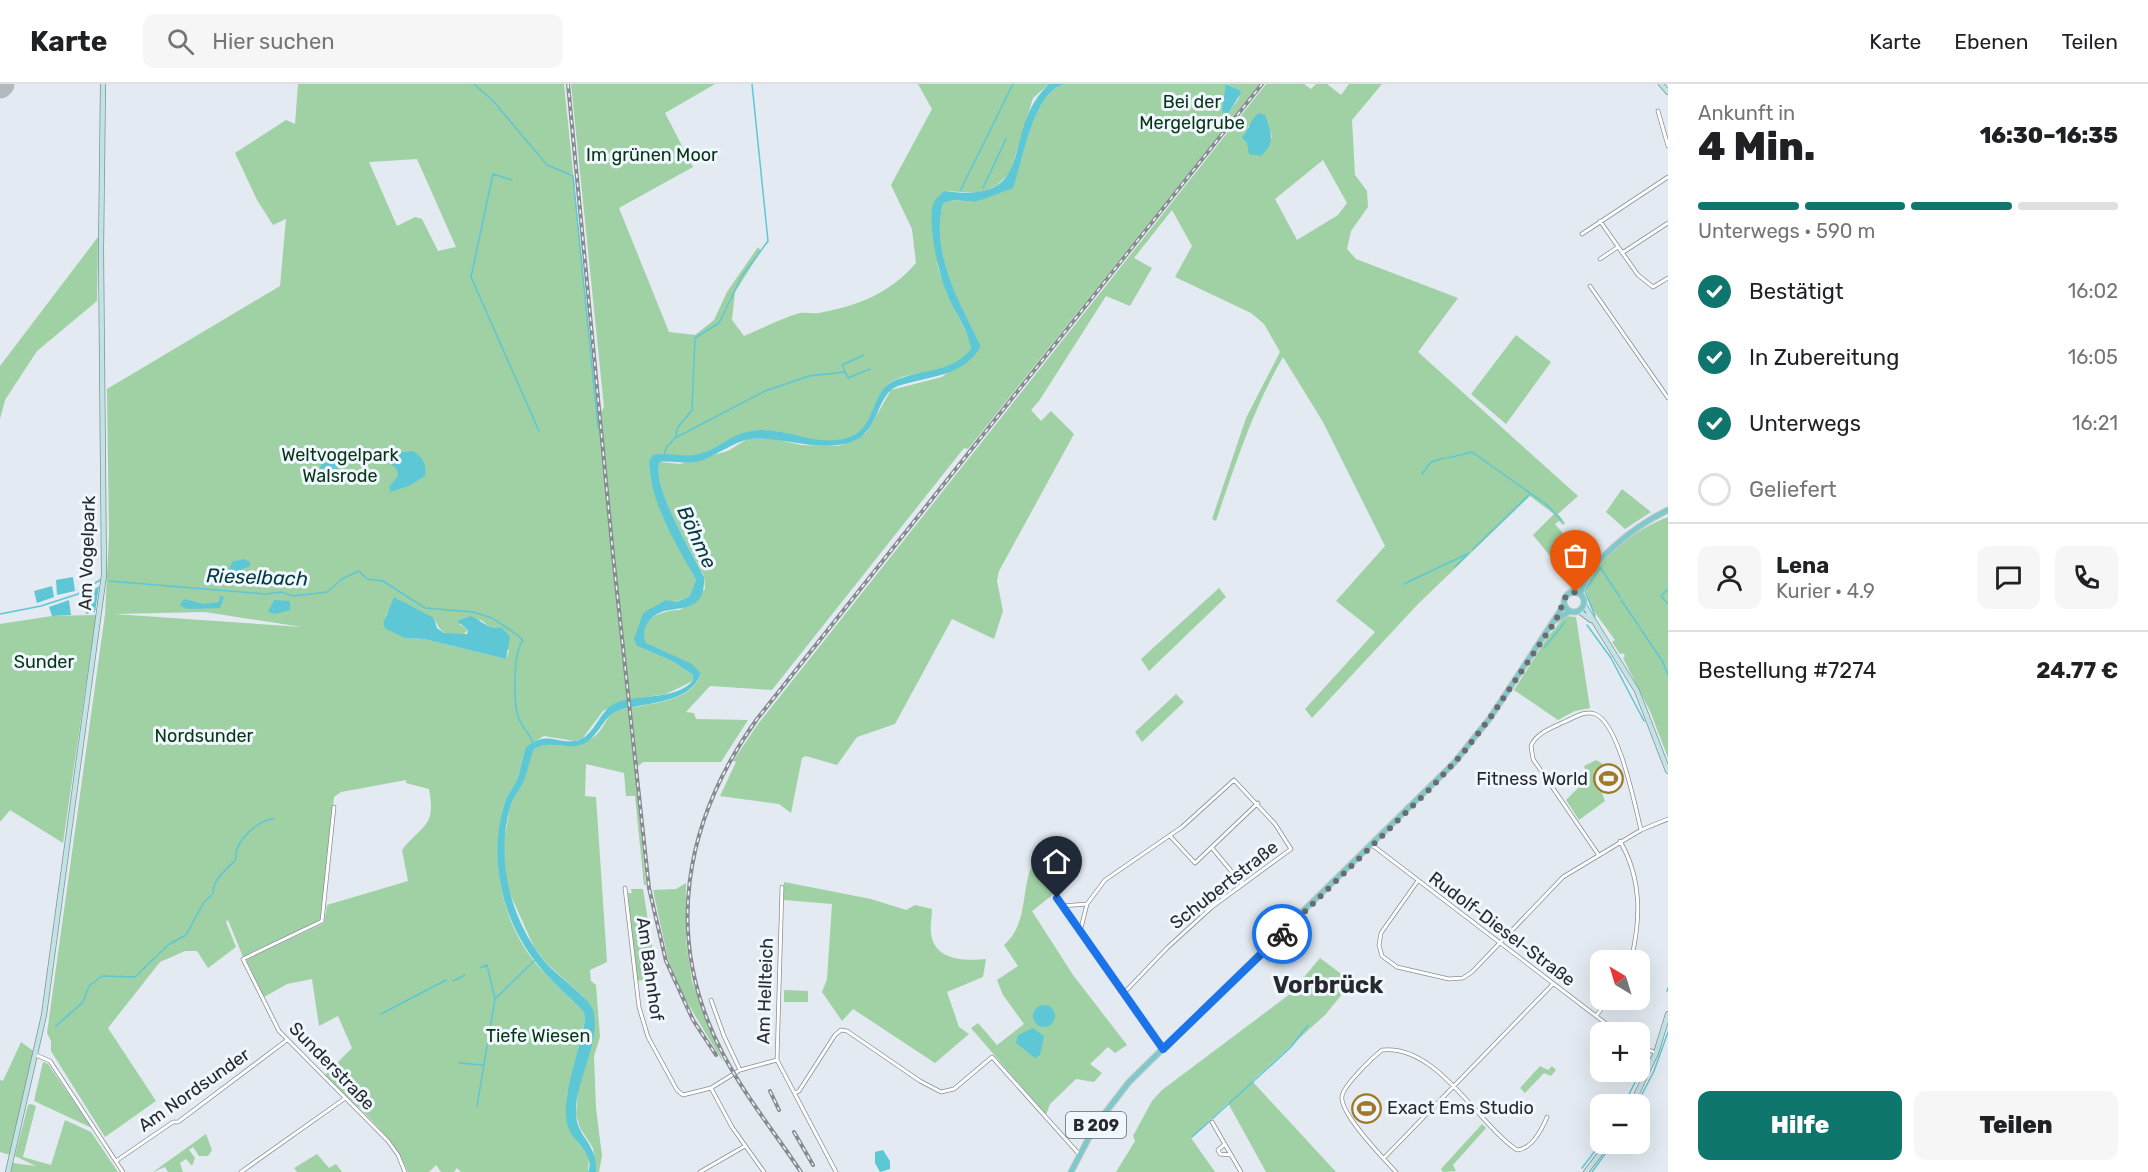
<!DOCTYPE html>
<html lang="de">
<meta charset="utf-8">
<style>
:root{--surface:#fff;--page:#f6f6f6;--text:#202124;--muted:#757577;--line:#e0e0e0;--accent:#0f766e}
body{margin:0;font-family:Rubik,sans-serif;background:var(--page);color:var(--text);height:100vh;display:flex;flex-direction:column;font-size:22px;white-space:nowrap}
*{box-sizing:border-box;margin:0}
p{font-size:20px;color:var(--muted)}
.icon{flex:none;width:33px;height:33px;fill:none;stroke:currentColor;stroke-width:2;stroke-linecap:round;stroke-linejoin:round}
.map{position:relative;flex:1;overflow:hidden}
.side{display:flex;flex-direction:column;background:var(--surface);width:480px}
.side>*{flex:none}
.needle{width:39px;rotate:322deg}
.tools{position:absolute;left:1590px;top:866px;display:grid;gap:12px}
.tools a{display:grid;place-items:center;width:60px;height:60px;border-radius:12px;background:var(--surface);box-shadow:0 6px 24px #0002;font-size:30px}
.pin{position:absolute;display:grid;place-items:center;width:51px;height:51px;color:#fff;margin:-62px -26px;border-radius:50% 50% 50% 0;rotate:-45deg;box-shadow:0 0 6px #0007}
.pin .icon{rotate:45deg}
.courier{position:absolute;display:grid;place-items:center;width:60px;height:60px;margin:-30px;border:4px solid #1a73e8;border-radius:50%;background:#fff;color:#222;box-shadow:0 2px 8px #0007}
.headline em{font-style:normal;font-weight:800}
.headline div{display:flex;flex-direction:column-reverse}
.headline{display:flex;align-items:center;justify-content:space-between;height:102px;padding:0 30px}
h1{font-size:39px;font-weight:800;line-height:45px}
.bar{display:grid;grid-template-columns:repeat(4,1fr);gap:9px 6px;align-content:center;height:72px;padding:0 30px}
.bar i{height:8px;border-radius:4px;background:var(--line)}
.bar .current{background:var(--accent)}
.bar p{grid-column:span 4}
.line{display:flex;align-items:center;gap:15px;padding:0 30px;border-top:2px solid var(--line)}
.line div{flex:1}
.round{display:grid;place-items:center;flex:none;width:63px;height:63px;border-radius:12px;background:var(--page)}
ol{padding:0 30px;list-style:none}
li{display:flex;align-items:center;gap:18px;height:66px}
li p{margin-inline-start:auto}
li .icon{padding:6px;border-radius:50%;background:var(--accent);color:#fff;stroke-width:4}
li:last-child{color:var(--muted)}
li i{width:33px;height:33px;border:3px solid var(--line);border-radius:50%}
.primary-button{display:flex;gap:12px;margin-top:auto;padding:12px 30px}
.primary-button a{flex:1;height:69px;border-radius:12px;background:var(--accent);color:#fff;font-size:24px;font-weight:800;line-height:69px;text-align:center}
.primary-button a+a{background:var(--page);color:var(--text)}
header{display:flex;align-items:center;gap:36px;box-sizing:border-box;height:84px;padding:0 30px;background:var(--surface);border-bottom:2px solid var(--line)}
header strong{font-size:28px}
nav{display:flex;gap:33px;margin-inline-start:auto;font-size:21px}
.search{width:420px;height:54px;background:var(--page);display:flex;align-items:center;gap:15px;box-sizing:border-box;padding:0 21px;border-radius:12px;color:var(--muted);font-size:22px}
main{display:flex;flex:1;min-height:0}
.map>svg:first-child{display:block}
</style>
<header>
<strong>Karte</strong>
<div class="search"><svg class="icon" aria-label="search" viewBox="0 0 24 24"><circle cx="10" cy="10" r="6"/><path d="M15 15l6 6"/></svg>Hier suchen</div>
<nav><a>Karte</a><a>Ebenen</a><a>Teilen</a></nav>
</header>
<main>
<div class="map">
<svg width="1668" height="1088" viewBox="0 0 1668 1088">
<rect width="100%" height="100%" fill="#e3eaf1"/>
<path fill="#9fd1a4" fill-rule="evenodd" d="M298 0H564L598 334 604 323 571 0H715L665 29 693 83 619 124 669 248 695 251 714 236 727 208 758 163 761 167 735 208 732 236 744 252C762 245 781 234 800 229 806 228 813 230 819 229 858 222 890 209 916 179L912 145 891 101 932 25 918 0H1049L1033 14 1010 89 997 101 982 109 944 107 932 128 938 184 946 208 970 256 971 265C947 295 919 283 893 297 872 309 875 341 854 352 826 366 793 348 764 346 738 345 720 365 697 371 677 375 667 365 649 377 650 420 677 458 696 496L689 513 643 529 637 562 672 577 693 591V597L666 610 626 616 603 627 582 655 574 657 544 652 526 663C522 674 521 687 516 698 512 705 507 711 505 718 488 773 501 839 538 882 552 898 569 913 584 928L585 936 567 1012 577 1058 589 1073 588 1088H461L457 1084 454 1088H441L436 1081 429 1088H408C392 1049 354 1021 325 991L352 964 338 932 319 942 312 895 287 900 264 913 246 876 324 839 327 821 408 797 402 766C424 739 436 743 429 705L406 699V696L341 708 334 713 321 836 243 873 228 836 226 838 236 863 208 884 197 867H185L160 878 108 944 156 1017 105 1053 51 967V957L47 949 105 530 109 452 107 305 280 202 286 135 273 141 257 116 235 69 286 36 295 40ZM417 75 456 163 438 167 422 135 415 133 397 142 369 78ZM397 514 413 526 434 534C442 551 444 550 463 551L468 546 459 540 481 536 490 543H496L509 567 506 575 424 555 405 554 386 531ZM205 528 302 543 114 530Z
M1065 0H1260L968 365 964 364 772 606 710 602 686 628 694 629 696 635 748 636 721 678H643L635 685 646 801H644L635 712H626L624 689 586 680 585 712 596 713 607 878 590 886 591 897 596 901 600 953 594 972 596 1024 602 1072 599 1088H596L593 1064 580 1044 576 1031 578 1007 593 947V926L583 912 546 879 534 863 507 803 503 763 510 723 534 665C552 655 559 665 574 661 579 660 590 656 595 652 605 644 606 630 620 626 647 619 689 620 701 591L646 559C636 536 661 526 680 526L705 505 704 492C693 470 650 400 660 378L680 380 728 367 747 355H775L801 361 838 362 856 356 867 348 891 306 942 293 981 262C959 220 930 168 943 119L954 116 976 118 1013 103C1024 75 1033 7 1065 0ZM1227 0 1240 6 1239 14 1229 28 1222 25Z
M1266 0H1304L1311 5 1316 0H1327L1341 11 1349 0H1382L1352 36 1355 91 1367 107 1368 123 1351 147 1347 165 1356 175 1458 214 1418 268 1578 412 1558 430 1565 439 1563 441 1559 437 1555 440 1580 470 1590 466 1596 471 1572 499 1533 451 1554 430 1530 412 1418 520 1312 634 1305 625 1375 548 1336 517 1385 462 1323 338 1283 273C1253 325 1235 381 1216 437L1212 435 1246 334 1280 268 1264 240 1251 229 1175 193 1192 162 1172 126 1134 174 1152 184 1130 222 1106 212 1039 317 1031 326 1041 337 1051 327 1074 350 999 487 997 497 1003 527 994 555 952 535 895 640 857 653 837 681 806 672 802 674 791 729 779 720 720 712 736 678 733 677 758 640ZM1268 38 1272 53 1250 70 1248 42ZM1323 76 1347 119 1338 131 1297 156 1275 115Z
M98 153 97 217 37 267 5 316 0 335V282Z
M1516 251 1551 278 1506 340 1471 310Z
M1622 405 1651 428 1625 445 1606 428Z
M1668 433V674L1650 627 1623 574 1625 572 1623 569 1620 570 1612 558 1615 556 1590 522 1586 505C1591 476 1642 442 1668 433Z
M1219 504 1226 513 1149 587 1141 575Z
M96 531 63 759 10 726 0 738V540L52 532Z
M1565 532 1576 533 1590 624 1575 627 1558 636 1514 606 1547 554Z
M1176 610 1184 618 1142 658 1135 648Z
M1596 676 1603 680 1594 688 1605 717 1579 736 1566 716 1588 694 1584 682Z
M1032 781 1055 809 1032 827 1073 891 1127 961 1115 969 1108 963 1090 980 1102 989 1094 998 1076 995 1050 1020 1046 1031 971 944 978 939 997 961 1024 940 1003 911 997 896 1018 882 1004 861C1028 841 1021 806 1032 781Z
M784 798 871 815 906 826 915 821 932 825C932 832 930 842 931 849 934 877 965 877 986 875L983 893 947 908 959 943 969 950 935 979 853 925 842 937 822 908 827 895 832 820 784 816Z
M686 799V857L692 897 723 978 678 903 668 875 653 806 676 805Z
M631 805H643L657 894 636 897 628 809H632Z
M1320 874 1352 898 1325 931 1252 997 1336 1088H1266L1228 1019 1191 1054 1215 1088H1116L1135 1057 1133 1052 1152 1017 1162 1006 1290 910Z
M784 906 808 907V918H784Z
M21 958 35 968 10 1071 0 1068V996L3 997Z
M43 978 48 980 92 1044 34 1017Z
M1540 982 1548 986 1552 982 1556 986 1551 992 1544 989 1525 1009 1520 1004Z
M31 1020 36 1022 23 1073 51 1081 65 1036 91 1048 118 1088H11L13 1079 36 1082 15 1072 28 1021Z
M1482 1040 1486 1044 1453 1081 1456 1087 1443 1088 1441 1085Z
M206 1050 212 1066 208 1072H199L193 1063 189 1066 195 1074 192 1082 186 1075 180 1079 183 1088H168L165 1083 153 1088Z
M317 1070 329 1084 336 1080 342 1088H297L294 1084Z"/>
<path fill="#5dc7d6" d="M1049 0H1065C1033 7 1024 75 1013 104L976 118 954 116 943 119C930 169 960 220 981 262 964 293 928 292 898 302 877 309 879 347 854 357 820 370 785 352 750 355 738 356 715 372 700 377 686 381 673 376 660 378 650 400 693 470 704 493 705 520 693 523 669 526 653 528 639 543 646 559L692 580 701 590C689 620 647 618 620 626 603 631 599 653 583 660 567 667 552 655 534 665 530 675 528 686 524 696 520 706 512 714 510 724 495 776 511 837 545 878 556 891 590 914 593 926 602 957 575 997 576 1029 576 1053 598 1059 596 1088H588C596 1069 571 1058 567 1040 561 1014 580 964 585 936L584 928C569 912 552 899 539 882 502 838 487 774 505 718 507 711 512 705 516 698 521 687 522 674 526 663 549 645 557 662 579 656 596 650 599 625 618 618 641 610 675 616 693 597V591L672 577 637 562 634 555 643 529 666 516 676 518 689 513 696 496C676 459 650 420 649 377L653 371C666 368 681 373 694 371 720 367 731 346 762 346 792 346 822 365 852 352 875 343 871 309 892 298 919 284 950 291 971 265 969 246 954 228 947 210 939 193 926 134 934 118 936 114 941 110 944 107 1042 121 998 48 1049 0Z
M1226 0 1240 6 1241 9 1229 28 1224 30 1222 25Z
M1259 29 1265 31C1272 47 1275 60 1261 72L1249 70 1247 59 1242 53C1250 46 1249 36 1259 29Z
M413 367C423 373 427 381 425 392L409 402 387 409 391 406 389 403 398 392C398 380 390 382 384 376L395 369Z
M320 385a9 9 0 1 1 18 0a9 9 0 1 1-18 0Z
M238 465 232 478 244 475 250 478V482L231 490 229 499 225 502 211 498V493L217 497 225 494Z
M73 493 75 507 57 511 56 496Z
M52 502 54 513 37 519 34 507Z
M99 502 95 528 86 530 84 513Z
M220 512 224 513 220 524 187 525 180 521 184 515 204 520 219 518Z
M394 513 434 534 437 544 444 549 467 550 468 546 457 537 471 532 490 543 502 544 510 553 506 575 424 555 405 554 386 545 383 540Z
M69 516 71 531 52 532 49 523Z
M274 516 290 517V526L275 530 268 528Z
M1033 932a11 11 0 1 1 22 0a11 11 0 1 1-22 0Z
M1033 944 1044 952 1040 971 1035 974 1016 959 1018 951Z
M883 1066 890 1077V1085L880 1088 875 1079V1068Z"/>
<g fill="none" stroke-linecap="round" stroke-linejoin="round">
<path stroke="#5dc7d6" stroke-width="1.5" d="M474 0 494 18 547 81 573 92 598 344
M512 96 493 90 471 193 539 347
M983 104 1006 55
M960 107 1013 0
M864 271 842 281 848 294 870 285
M675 354 678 343 692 326 695 254 719 239 742 192 768 157 752 0
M664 372 666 364 675 354 765 307 809 292 845 288
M1448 374 1472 368 1547 421 1561 436
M1422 390 1431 378 1445 374
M1472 466 1529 411
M1585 468 1592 475
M1455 483 1467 471
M1600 483 1620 513
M1574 496 1591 474
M109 497 266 510 281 508 293 512 327 508 342 495 359 487 367 495 383 497 425 524 473 528 492 534 519 552 523 557C513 567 513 622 519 635 522 644 530 649 533 659
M1404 500 1469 469
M1668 505 1661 512 1668 520
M1621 516 1639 542
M0 530 41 522 78 510 100 496
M1595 532 1585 507 1600 484
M1587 541 1611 574 1644 637
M1640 544 1663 578 1668 591
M1544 564 1565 538
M213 809C213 794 227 786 236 775 233 758 259 735 274 735
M453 897 465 891
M1667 907 1668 904
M496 914 535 876
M381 930 446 896
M56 942 83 918 89 902 102 892 135 893 168 861 186 851 204 818 212 811
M459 979 483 981
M1624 1020 1646 977
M1637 1020 1654 987 1668 948
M477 1022 495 915 487 881 480 884
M1212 1035 1291 963 1308 941
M1192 1053 1210 1037
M1582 1084 1601 1059
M1592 1088 1613 1059"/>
<path stroke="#b5bac0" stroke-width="27" d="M0 1 1 0"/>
<defs>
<path id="street" d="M1658 27 1668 62
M1600 137 1638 191 1653 203 1668 194
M1582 150 1668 93
M1622 169 1668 139
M1600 175 1618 163
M1590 202 1668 314
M334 723 322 837 243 875 279 947 388 1057 398 1071 405 1088
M1170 752 1195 779 1258 719
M1620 757C1642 795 1641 835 1631 876
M1372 761 1617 948
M1212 764 1242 800
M1598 770 1533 675 1531 662C1536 649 1552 644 1564 638 1574 634 1584 626 1595 630 1619 639 1635 722 1641 746
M1417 798 1381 849 1379 861 1382 872 1397 883 1449 895 1463 894 1472 888 1563 793 1641 746 1668 735
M782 803 777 976 836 1088
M625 804 639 923 648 953 677 1006 683 1011 711 1004 740 986 777 976
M1057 814 1163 965
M1062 822 1087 820
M1080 848 1087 820 1105 796 1182 743 1234 696 1275 740 1291 765 1212 823 1167 864 1123 910
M711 916 724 952 740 986
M1596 932 1609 915
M1640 962 1656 969
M36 971 50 977 123 1088
M711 1004 732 1043 764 1088
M795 1009 799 1007 835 951 841 946 847 947 920 997 941 1008 954 1005 992 973 1079 1070
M1212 1038 1241 1088
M1225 1060 1218 1066 1220 1070 1231 1071
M1384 1074 1553 900
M116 1077 173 1038H178L287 956
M241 1088 344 1015
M700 1088 745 1062
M1396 1088C1384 1075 1339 1029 1342 1012 1344 1001 1373 973 1382 966 1437 960 1476 1038 1517 1066 1532 1065 1542 1045 1547 1033"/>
<path id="secondary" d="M1661 0 1668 8
M1584 521 1637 607 1668 687
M1579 527 1591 536
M1632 1020 1656 969 1668 930
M8 1088 44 931 104 491 101 166 103 0
M1586 1088 1608 1059"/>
<path id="primary" d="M1564 518a10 10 0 1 1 20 0a10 10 0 1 1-20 0Z
M1571 509C1598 475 1628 445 1668 426
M1580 510 1589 487
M1556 536 1570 527
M1071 1088 1095 1042 1129 998 1454 679 1490 634 1564 521"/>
</defs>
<use href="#street" stroke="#898f96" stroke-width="4.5"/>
<use href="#secondary" stroke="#898f96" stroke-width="6"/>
<use href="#primary" stroke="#c7c7c8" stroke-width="7"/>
<use href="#street" stroke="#fff" stroke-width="3"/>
<use href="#secondary" stroke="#c0e4e4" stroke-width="4.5"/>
<use href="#primary" stroke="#80c9ca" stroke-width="5"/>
<defs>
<path id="rail" d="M568 0 613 471 649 804 666 877 693 936 716 971
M770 1007 779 1026
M794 1048 813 1081
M801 1088C775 1049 745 1012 723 970 662 854 684 737 757 635L1262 0"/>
</defs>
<use href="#rail" stroke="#878b90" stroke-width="4"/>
<use href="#rail" stroke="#f0f7fe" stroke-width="1.5" stroke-dasharray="4.5" stroke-linecap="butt"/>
</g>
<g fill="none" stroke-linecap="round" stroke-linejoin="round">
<path stroke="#696d71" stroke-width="6" stroke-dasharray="0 10.8" d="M1282 850 1432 703 1463 669 1490 634 1556 536 1566 512 1576 508"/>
<path stroke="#1a73e8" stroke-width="8" d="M1057 814 1163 965 1282 850"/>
</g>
<defs>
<symbol id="stadium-ring" viewBox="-11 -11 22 22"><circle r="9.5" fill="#f0f7fe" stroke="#a07826" stroke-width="1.5"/><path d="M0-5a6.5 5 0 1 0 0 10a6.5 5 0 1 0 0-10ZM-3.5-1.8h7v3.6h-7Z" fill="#a07826"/></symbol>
</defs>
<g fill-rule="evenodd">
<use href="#stadium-ring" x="1592" y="678" width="33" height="33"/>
<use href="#stadium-ring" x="1350" y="1008" width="33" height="33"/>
</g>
<g text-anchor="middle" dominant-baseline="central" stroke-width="6" stroke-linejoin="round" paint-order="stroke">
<rect fill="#f0f7fe" stroke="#63676b" stroke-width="1.5" x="1066" y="1028" width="60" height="26" rx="4.5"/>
<g font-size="16" font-weight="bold" fill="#27292c">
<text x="1096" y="1041">B 209</text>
</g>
<g font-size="18" fill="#073512" stroke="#f0f7fe">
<text x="1192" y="18">Bei der<tspan x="1192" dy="21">Mergelgrube</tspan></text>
<text x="652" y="71">Im grünen Moor</text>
<text x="340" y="371">Weltvogelpark<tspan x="340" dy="21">Walsrode</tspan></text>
<text x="44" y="578">Sunder</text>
<text x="204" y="652">Nordsunder</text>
<text x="538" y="952">Tiefe Wiesen</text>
</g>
<g font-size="18" fill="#27292c" stroke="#f0f7fe">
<text transform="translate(87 469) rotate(-88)">Am Vogelpark</text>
<text transform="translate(1224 801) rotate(-38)">Schubertstraße</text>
<text transform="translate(1502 845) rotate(37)">Rudolf-Diesel-Straße</text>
<text transform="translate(650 885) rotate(82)">Am Bahnhof</text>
<text transform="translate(765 907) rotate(-88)">Am Hellteich</text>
<text transform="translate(332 982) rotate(46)">Sunderstraße</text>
<text transform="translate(194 1006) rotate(-35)">Am Nordsunder</text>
</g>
<g font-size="18" fill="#27292c" stroke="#f0f7fe" text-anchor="end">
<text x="1588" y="695">Fitness World</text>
<text x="1387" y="1024" text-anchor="start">Exact Ems Studio</text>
</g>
<g font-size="20" font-style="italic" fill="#03383e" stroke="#f0f7fe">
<text transform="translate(697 453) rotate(65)">Böhme</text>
<text transform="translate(257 493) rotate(2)">Rieselbach</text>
</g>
<g font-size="24" font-weight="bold" fill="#27292c" stroke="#f0f7fe">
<text x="1328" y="901">Vorbrück</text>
</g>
</g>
</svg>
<div class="tools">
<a><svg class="needle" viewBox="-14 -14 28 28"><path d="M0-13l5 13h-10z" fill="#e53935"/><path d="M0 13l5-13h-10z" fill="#757577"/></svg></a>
<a>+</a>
<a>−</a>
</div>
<div class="pin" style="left:1576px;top:508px;background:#ea580c"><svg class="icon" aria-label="bag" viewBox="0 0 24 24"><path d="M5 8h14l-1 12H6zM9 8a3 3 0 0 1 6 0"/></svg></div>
<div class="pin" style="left:1057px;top:814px;background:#1f2937"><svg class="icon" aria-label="home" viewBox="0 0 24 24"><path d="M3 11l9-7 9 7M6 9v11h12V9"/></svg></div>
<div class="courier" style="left:1282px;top:850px"><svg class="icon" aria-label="bike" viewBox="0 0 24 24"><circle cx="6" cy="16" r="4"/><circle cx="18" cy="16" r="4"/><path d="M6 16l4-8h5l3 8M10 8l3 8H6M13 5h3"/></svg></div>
</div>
<section class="side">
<div class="headline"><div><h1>4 Min.</h1><p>Ankunft in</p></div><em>16:30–16:35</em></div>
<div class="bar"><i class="current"></i><i class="current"></i><i class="current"></i><i></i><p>Unterwegs · 590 m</p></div>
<ol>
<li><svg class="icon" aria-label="check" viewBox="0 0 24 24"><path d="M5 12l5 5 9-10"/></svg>Bestätigt<p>16:02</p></li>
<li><svg class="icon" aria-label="check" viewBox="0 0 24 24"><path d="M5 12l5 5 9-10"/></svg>In Zubereitung<p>16:05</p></li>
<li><svg class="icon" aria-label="check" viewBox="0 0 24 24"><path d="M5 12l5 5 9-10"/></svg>Unterwegs<p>16:21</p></li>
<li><i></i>Geliefert</li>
</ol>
<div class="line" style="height:108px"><a class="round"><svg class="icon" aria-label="person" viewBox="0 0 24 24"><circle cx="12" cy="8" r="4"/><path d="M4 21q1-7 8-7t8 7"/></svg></a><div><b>Lena</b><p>Kurier · 4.9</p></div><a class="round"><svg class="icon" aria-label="chat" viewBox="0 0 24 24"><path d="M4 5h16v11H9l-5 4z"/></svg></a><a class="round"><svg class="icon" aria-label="phone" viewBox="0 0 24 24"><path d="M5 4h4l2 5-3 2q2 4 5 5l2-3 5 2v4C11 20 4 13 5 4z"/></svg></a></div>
<div class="line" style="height:78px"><div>Bestellung #7274</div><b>24.77 €</b></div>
<div class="primary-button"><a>Hilfe</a><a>Teilen</a></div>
</section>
</main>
